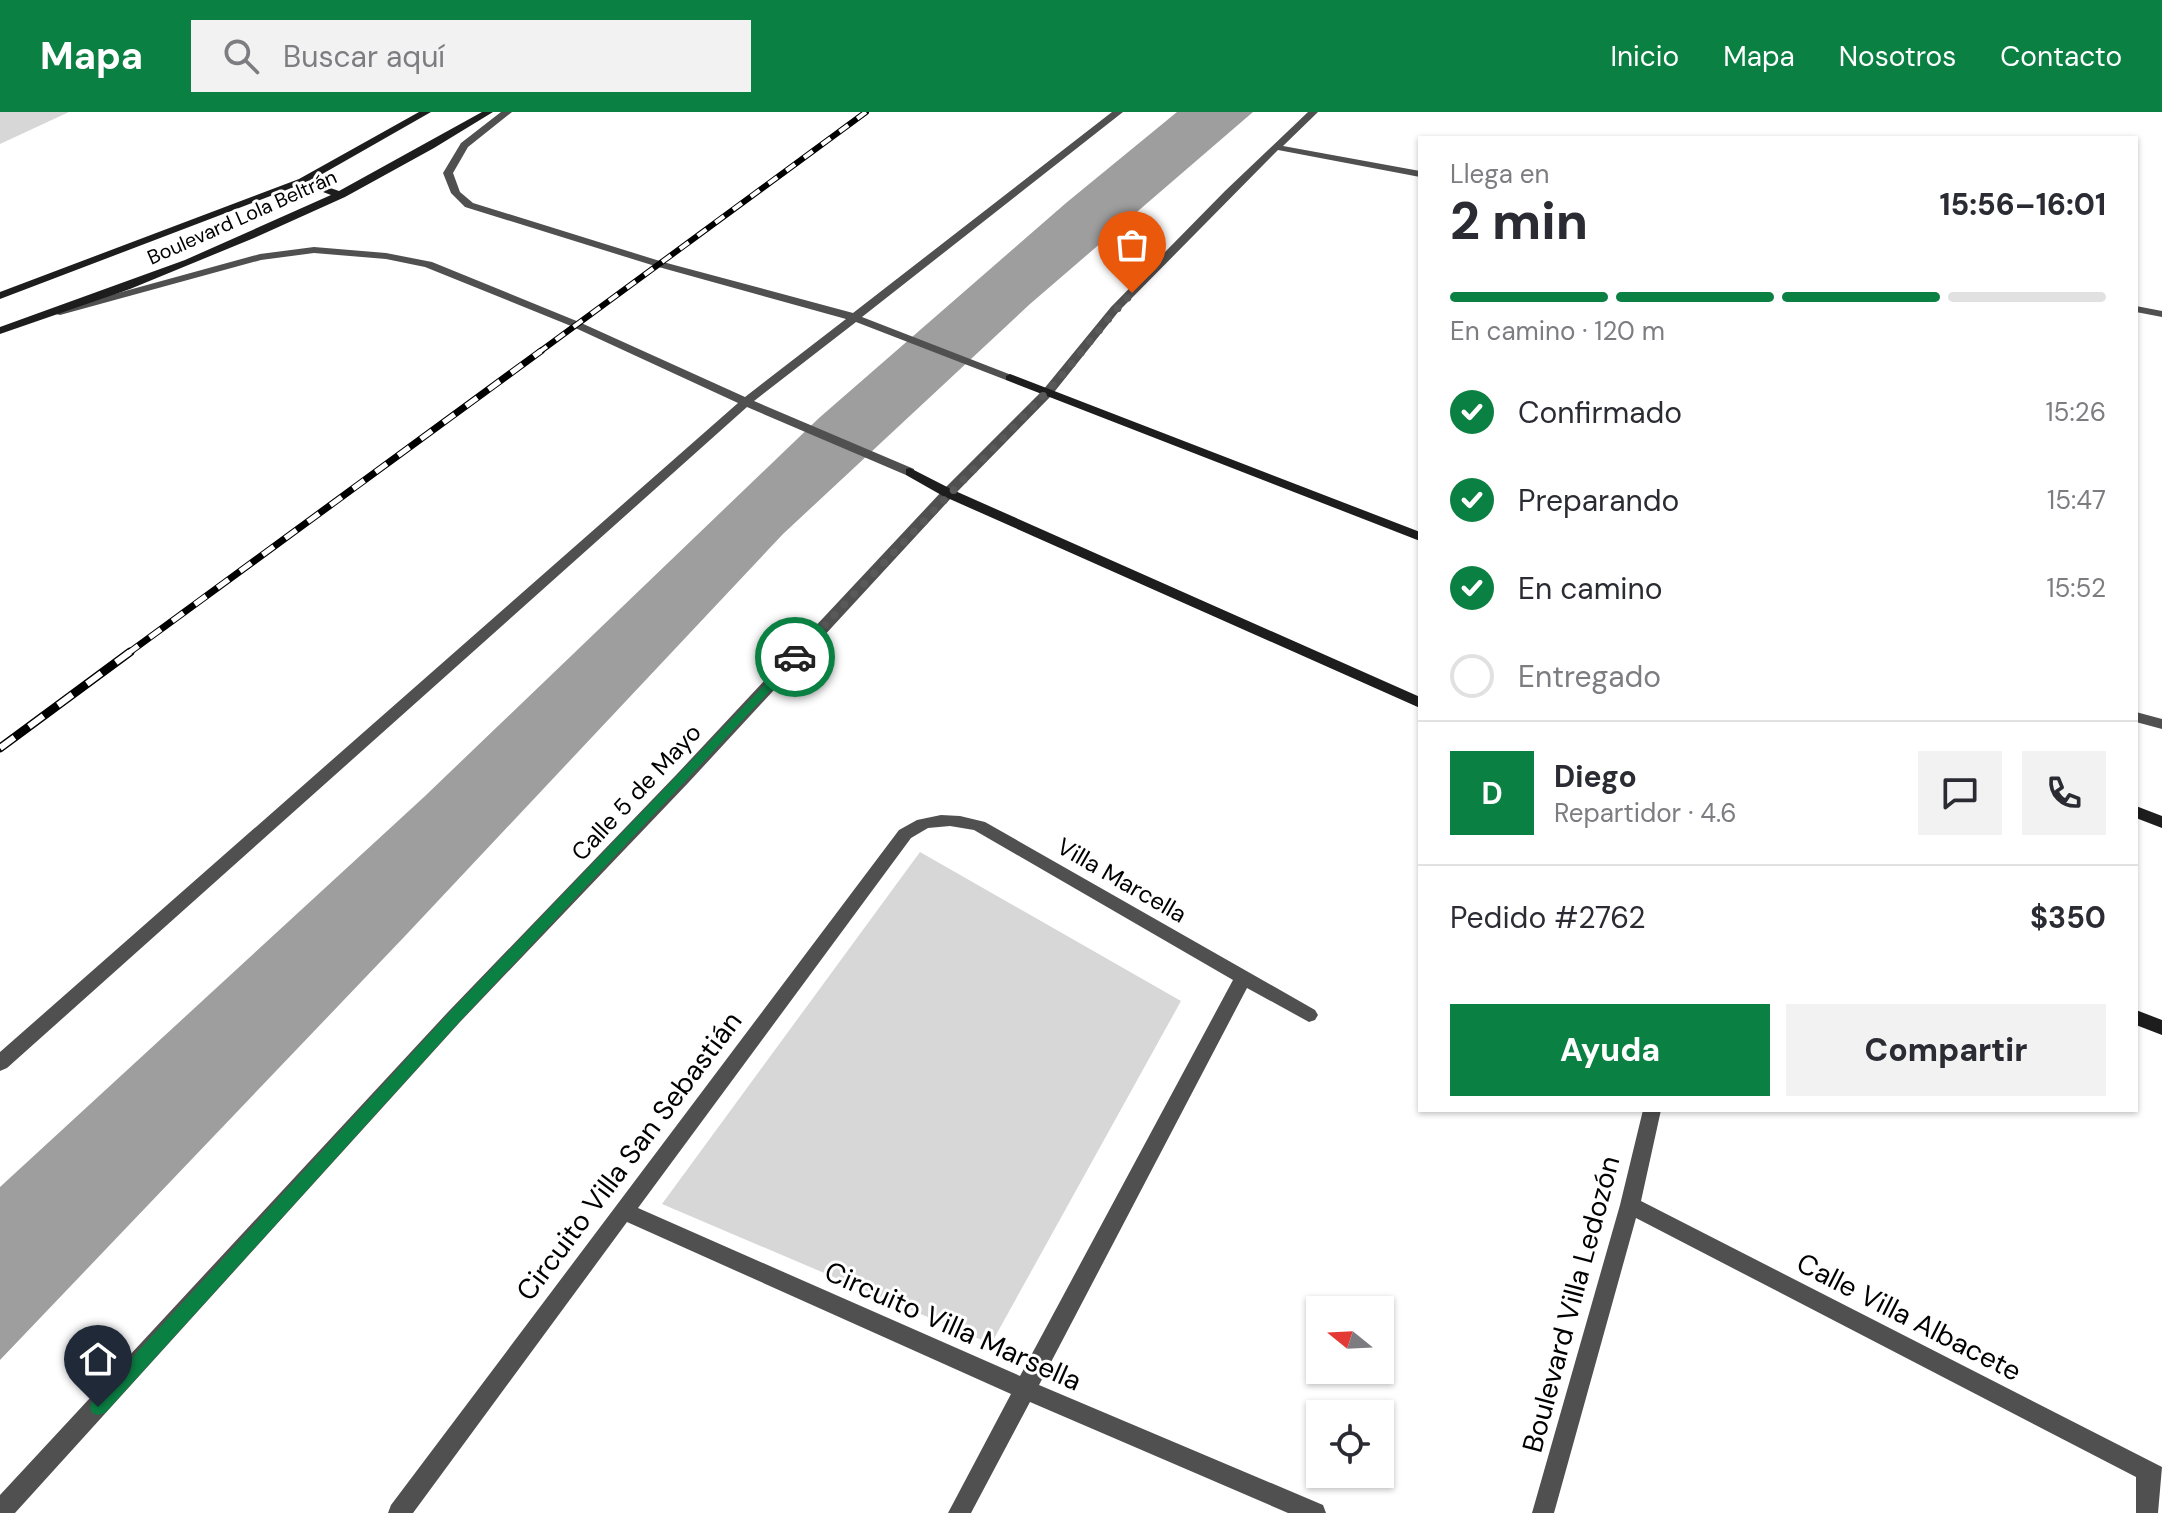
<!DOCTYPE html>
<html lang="es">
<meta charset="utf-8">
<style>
:root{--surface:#fff;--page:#f2f2f3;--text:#2b2b33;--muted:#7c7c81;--line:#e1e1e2;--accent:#0b8043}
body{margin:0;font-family:"DM Sans",sans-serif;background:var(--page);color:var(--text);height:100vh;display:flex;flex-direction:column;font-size:30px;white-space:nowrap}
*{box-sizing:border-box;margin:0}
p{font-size:26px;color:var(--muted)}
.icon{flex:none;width:44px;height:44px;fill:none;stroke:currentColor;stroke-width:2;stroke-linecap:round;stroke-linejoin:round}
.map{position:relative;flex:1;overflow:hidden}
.panel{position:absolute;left:1418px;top:24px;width:720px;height:976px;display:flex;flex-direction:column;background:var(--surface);border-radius:0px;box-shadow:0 2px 6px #0004}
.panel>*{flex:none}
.needle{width:52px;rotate:288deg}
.buttons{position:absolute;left:1306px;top:1184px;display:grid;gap:16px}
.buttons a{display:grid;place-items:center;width:88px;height:88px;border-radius:0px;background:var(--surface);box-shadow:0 2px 6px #0004;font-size:40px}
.pin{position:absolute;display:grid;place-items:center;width:68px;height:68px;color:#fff;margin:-82px -34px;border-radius:50% 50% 50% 0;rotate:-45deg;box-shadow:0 0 8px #0007}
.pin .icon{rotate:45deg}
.courier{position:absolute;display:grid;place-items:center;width:80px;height:80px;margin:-40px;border:6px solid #0b8043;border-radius:50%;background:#fff;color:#222;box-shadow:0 2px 10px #0007}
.headline em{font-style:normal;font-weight:800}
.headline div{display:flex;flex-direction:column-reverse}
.headline{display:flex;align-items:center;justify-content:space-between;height:136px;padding:0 32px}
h1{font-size:52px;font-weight:800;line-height:60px}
.bar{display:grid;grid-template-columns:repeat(4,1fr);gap:12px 8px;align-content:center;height:96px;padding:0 32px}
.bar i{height:10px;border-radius:6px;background:var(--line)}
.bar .current{background:var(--accent)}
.bar p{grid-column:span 4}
.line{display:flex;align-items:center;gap:20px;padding:0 32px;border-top:2px solid var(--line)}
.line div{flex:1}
.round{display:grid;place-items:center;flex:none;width:84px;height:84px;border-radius:0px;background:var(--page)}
ol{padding:0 32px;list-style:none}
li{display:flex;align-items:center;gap:24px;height:88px}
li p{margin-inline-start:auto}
li .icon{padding:8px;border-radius:50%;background:var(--accent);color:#fff;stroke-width:4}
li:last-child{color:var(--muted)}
li i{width:44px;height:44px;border:4px solid var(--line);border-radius:50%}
.cta{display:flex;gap:16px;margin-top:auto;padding:16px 32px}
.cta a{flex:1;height:92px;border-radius:0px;background:var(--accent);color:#fff;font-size:32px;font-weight:800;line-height:92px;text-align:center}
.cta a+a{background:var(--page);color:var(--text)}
header{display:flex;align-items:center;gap:48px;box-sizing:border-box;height:112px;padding:0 40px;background:var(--accent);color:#fff}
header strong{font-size:38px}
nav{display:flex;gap:44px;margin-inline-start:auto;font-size:28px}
.search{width:560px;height:72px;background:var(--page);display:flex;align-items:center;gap:20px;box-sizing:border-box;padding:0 28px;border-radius:0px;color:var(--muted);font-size:30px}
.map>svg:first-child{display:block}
</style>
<header>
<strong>Mapa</strong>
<div class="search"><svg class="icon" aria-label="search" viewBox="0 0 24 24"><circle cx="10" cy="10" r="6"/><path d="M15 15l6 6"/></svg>Buscar aquí</div>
<nav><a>Inicio</a><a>Mapa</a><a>Nosotros</a><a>Contacto</a></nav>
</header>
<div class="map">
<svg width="2162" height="1401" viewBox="0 0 2162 1401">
<rect width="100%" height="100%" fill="#fff"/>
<path fill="#d7d7d7" d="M0 0H69L0 32Z
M920 740 1181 889 991 1232 662 1092Z"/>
<path fill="#9e9e9e" d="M1177 0H1253L1030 192 783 422 405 824 0 1248V1075L424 685 819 306 1066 91Z"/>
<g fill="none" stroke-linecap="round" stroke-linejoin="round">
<path fill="#505050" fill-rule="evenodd" d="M501 0H512L468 35 453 61 460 80 473 91 663 150 853 201 1112 0H1123L862 205 1014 264V268H1006L856 210 754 289 914 357V363H906L747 295 7 956 0 959V940L738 291 571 214 425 155 386 147 314 141 261 148 60 203 56 202V198L260 142 314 135 386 141 432 150 579 210 745 285 846 207 655 154 465 95 451 81 443 61 461 31Z
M1308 0H1318L1283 34 1420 59V65L1278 38 1119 199 1051 284 953 384 689 670 460 910 15 1401H0V1383L448 900 677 662 943 378 1043 278 1111 195 1225 79Z
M2136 194 2162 199V205L2136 200Z
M2136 600 2162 607V617L2136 610Z
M941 703 960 704 985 710 1315 898 1318 903 1315 908 1309 910 1247 876 1039 1273 1323 1393 1326 1401H1288L1030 1290 971 1401H948L1011 1282 627 1110 413 1401H388L391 1393 899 718 917 708ZM950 714 974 718 1233 868 1020 1264 638 1096 911 726 928 716Z
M1643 998H1661L1641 1089 2162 1355 2158 1401H2136V1365L1636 1106 1554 1401H1532L1620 1093Z"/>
<path fill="#1d1d1d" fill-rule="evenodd" d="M419 0H431L310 69 339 79 482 0H493L434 36 345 85 254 126 130 177 0 222V215L185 148 331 83 302 72 0 187V180L299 67Z
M1010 262 1420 420V429L1006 268V264Z
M910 356 953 378 1420 585V596L943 384 906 363V357Z
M2136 694 2162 704V716L2136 706Z
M2136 898 2162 908V923L2136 913Z"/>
<defs>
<path id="rail-far2" d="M538 241 866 0"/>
<path id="rail-far1" d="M127 542 541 239"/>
<path id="rail" d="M0 636 130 540"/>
</defs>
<use href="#rail-far2" stroke="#000" stroke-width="6"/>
<use href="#rail-far1" stroke="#000" stroke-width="7"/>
<use href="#rail" stroke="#000" stroke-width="9"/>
<use href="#rail-far2" stroke="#fff" stroke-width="4" stroke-dasharray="11" stroke-linecap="butt"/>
<use href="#rail-far1" stroke="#fff" stroke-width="5" stroke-dasharray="14" stroke-linecap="butt"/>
<use href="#rail" stroke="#fff" stroke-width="6" stroke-dasharray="18" stroke-linecap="butt"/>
</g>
<path fill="#0b8043" d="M795 541 801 545 799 548 460 909 105 1301 98 1303 92 1301 90 1295 92 1289 449 901Z"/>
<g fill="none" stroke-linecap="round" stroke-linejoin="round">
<path stroke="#595959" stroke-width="8" stroke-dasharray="0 14.4" d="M795 545C877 457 961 371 1044 283 1075 251 1100 213 1132 181"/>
</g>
<g text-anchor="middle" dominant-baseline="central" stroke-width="6" stroke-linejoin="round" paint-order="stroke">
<g font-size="20" fill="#000" stroke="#fff">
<text transform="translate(242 105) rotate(-24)">Boulevard Lola Beltrán</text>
</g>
<g font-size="24" fill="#000" stroke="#fff">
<text transform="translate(636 680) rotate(-47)">Calle 5 de Mayo</text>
<text transform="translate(1122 768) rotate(30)">Villa Marcella</text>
</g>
<g font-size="28" fill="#000" stroke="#fff">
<text transform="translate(629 1044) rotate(-53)">Circuito Villa San Sebastián</text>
<text transform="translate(1571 1192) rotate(-75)">Boulevard Villa Ledozón</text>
<text transform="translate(1909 1205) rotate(27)">Calle Villa Albacete</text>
<text transform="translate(953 1214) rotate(24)">Circuito Villa Marsella</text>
</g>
</g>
</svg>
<div class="buttons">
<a><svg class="needle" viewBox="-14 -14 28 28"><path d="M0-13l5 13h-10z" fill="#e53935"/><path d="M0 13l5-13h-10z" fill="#7c7c81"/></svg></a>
<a><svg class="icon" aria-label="locate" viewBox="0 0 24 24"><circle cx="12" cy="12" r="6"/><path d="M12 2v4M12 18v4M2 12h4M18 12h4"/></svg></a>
</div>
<div class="pin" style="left:1132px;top:181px;background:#ea580c"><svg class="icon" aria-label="bag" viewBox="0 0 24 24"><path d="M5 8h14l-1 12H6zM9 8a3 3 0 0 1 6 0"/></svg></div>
<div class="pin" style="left:98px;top:1295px;background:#1f2937"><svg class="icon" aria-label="home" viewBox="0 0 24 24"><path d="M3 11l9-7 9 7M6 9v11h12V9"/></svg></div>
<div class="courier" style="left:795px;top:545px"><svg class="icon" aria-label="car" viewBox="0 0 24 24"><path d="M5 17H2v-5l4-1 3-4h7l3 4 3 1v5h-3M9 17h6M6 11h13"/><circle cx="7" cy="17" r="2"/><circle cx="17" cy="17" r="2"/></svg></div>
<section class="panel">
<div class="headline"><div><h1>2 min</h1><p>Llega en</p></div><em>15:56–16:01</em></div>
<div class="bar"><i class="current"></i><i class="current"></i><i class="current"></i><i></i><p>En camino · 120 m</p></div>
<ol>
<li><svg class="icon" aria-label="check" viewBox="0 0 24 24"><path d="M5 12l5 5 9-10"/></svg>Confirmado<p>15:26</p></li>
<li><svg class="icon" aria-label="check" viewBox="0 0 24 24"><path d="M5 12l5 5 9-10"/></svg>Preparando<p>15:47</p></li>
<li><svg class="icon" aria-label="check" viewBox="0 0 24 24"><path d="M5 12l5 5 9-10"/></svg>En camino<p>15:52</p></li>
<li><i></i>Entregado</li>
</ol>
<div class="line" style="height:144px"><b class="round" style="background:var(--accent);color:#fff">D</b><div><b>Diego</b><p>Repartidor · 4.6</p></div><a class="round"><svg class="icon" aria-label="chat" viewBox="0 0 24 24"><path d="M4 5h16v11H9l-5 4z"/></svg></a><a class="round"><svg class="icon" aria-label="phone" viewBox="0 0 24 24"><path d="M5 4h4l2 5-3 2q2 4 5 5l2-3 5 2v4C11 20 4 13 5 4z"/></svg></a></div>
<div class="line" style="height:104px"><div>Pedido #2762</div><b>$350</b></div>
<div class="cta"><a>Ayuda</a><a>Compartir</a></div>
</section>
</div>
